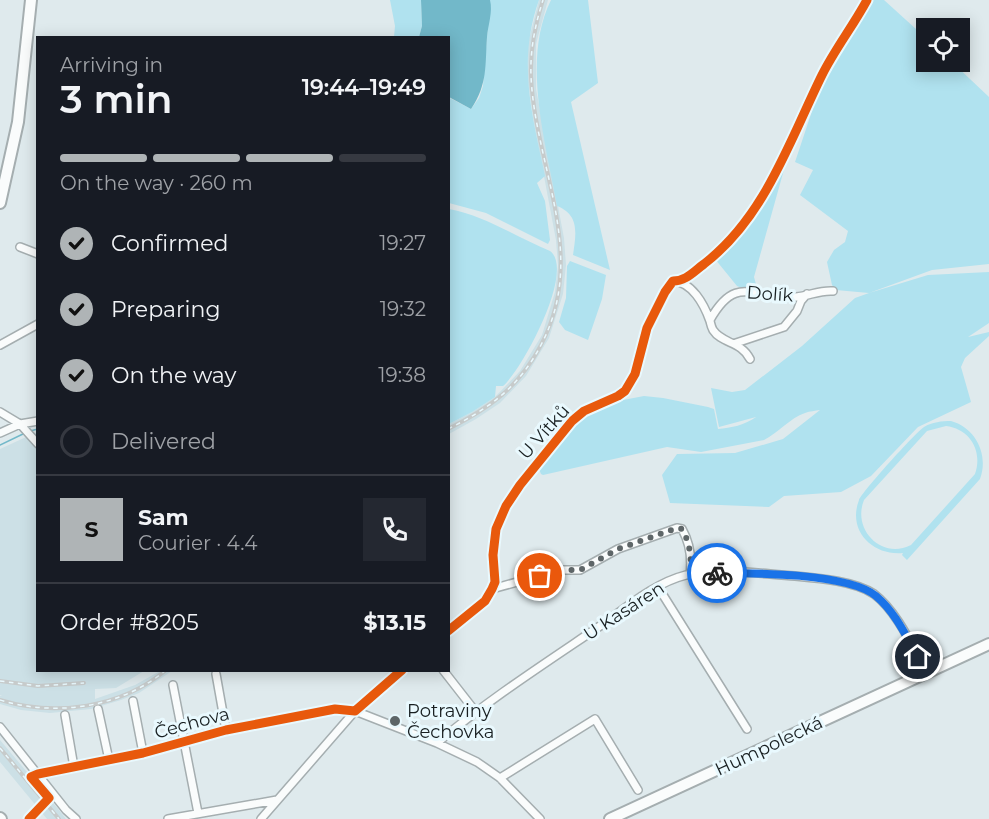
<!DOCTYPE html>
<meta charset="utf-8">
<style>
:root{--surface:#171b24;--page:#242831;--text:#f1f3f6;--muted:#9ea1a6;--line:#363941;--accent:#afb4b6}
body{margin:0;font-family:Montserrat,sans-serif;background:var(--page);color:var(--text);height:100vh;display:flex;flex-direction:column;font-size:22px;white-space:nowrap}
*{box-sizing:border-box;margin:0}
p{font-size:20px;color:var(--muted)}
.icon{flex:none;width:33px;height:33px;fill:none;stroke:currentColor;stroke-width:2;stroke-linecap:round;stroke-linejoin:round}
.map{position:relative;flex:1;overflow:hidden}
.sheet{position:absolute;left:36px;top:36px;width:414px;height:636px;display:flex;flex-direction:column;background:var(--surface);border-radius:0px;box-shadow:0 3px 15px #0003}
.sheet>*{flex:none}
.fabs{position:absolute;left:916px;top:18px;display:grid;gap:12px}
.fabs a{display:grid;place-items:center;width:54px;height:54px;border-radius:0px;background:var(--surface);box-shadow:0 3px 15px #0003;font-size:30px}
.pin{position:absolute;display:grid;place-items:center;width:51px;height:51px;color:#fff;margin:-26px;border:3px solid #fff;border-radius:50%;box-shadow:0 2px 6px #0007}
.courier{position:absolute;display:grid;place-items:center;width:60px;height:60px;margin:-30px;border:4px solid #1a73e8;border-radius:50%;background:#fff;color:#222;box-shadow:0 2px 8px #0007}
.headline em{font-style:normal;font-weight:600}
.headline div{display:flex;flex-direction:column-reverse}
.headline{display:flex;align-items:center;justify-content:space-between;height:102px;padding:0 24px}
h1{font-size:39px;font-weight:600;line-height:45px}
.bar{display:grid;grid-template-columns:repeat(4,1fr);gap:9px 6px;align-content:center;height:72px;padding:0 24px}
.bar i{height:8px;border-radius:4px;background:var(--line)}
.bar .active{background:var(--accent)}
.bar p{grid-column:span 4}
.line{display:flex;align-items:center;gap:15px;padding:0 24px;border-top:2px solid var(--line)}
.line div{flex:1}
.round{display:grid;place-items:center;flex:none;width:63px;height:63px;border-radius:0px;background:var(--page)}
ol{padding:0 24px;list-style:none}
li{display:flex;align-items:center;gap:18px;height:66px}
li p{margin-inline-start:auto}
li .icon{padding:6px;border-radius:50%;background:var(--accent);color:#111;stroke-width:4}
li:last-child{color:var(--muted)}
li i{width:33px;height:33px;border:3px solid var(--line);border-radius:50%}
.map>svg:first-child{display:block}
</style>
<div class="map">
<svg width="989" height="819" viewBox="0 0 989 819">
<rect width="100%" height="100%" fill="#dfeaed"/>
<path fill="#cce0e6" d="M539 0H548L536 44V89L564 238 566 265 563 294 549 338 526 376 500 403 476 419 449 434V424L472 412 495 397 520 371 542 335 555 292 558 265 556 240 533 118 527 75 528 43Z
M37 432 38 670 144 671 116 688 95 689V699L135 685 160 671H172L139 693 121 700 91 709 50 713 21 710 0 704V696H2L0 695V449Z
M0 740 59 810 66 819H47L0 762Z"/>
<path fill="#b0e2ef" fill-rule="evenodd" d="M390 0H421L422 26 419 37H394L395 26Z
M490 0H539C517 62 532 114 545 176L537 183 545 201 550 240 548 244 486 213 449 203 448 97 471 109 479 98 483 86Z
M551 0H588L598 83 571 102 610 270 573 255C576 234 580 215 557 206 546 143 521 60 551 0Z
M870 0H884L927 39V62H952L989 97V264L932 270 869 293 928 275 989 272V323L968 337 989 332V336L965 358 961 367 971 402 918 427 871 476 841 492 784 496 769 507 670 503 662 475 677 454 735 453 783 439 820 410C815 411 810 411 805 413 790 418 778 433 764 440L701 452 667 447 543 475 541 474 539 469 540 464 559 439 565 440 566 436 564 434 583 413 603 406 613 405 623 400 644 396 663 398 708 407 714 409 718 429C731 428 745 425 756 417L719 427 711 388 732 392 745 390 802 346 855 298 869 293 836 290 832 285 827 262 834 250 845 242 848 231 800 195 813 170 795 162 822 81Z
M792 141 754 277 759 295 737 286 715 259 766 199Z
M449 209C486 216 516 237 550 251 576 270 522 370 503 386H496L495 397 472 412 449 424Z
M570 261 606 275 602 299 588 340 565 330 559 322 566 298 567 266Z
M951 421C976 428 989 455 980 479L907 560 902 555 903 553C873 556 847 531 859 500 862 492 915 433 924 427 932 422 942 421 951 421ZM946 426C970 429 983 451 975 474L911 545C881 560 852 529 864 500L927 431Z"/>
<path fill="#72b8c9" d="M421 0H490C493 12 488 25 487 37 485 65 488 84 471 109L449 97 448 38 419 37 422 26Z"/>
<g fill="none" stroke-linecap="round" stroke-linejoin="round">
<path stroke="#72b8c9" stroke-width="1.5" d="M30 431 38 429
M0 445 25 433"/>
<defs>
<path id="street" d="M20 247 38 254
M710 320C738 270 756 303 796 297 809 296 819 290 833 291
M736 343 784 327 797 311 801 301 807 294
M0 345 38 324
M0 412 20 424 38 444
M0 433 20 424 38 421
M658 587 747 729
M492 589 560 570H580L618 549 677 528 682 529C690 543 692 559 690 575
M448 631 485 601 492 589 495 582 493 555 496 529 506 506 520 485 572 421 584 411 618 396 625 391 635 374 647 328 665 292 673 281C692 282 704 304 710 321 711 325 711 326 713 330 722 344 741 341 750 359
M443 670 475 711
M216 674 226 730
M173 685 198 813
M133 701 143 753
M98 709 109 760
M65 715 74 767
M0 727 66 810 76 819
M437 743C488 700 544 664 600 626 626 608 654 583 686 575 718 567 761 574 795 576 817 578 855 581 874 594 897 611 913 648 927 673
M38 774 143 753 226 730 335 709 355 711 437 743 477 762 500 778 540 819
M500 778 595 719 638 790
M168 819 277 800
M261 819 355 711 402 670"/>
<path id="primary" d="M0 203 18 122 31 0
M0 818 1 819
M610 819 989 644"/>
</defs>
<use href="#street" stroke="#a5aeb0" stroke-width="10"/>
<use href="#primary" stroke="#a5aeb0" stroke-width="14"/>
<use href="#street" stroke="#fafcfc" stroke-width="7"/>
<use href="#primary" stroke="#fafcfc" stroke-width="10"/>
<defs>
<path id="rail" d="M448 429C490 408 519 387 541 345 589 254 535 168 531 76 530 50 535 25 543 0
M0 681 38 686 84 683
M0 700C55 717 121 708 166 670
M0 748 59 819"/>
</defs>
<use href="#rail" stroke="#c7cbcb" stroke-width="4"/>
<use href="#rail" stroke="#e9f9fe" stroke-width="1.5" stroke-dasharray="4.5" stroke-linecap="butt"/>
<defs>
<path id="cycleway" d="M448 631 485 601 492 589 495 582 493 555 496 529 506 506 520 485 572 421 584 411 618 396 625 391 635 374 647 328 665 292 673 281C686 281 693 272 704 264 765 217 789 142 822 75 835 49 853 26 867 0
M29 819 49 798 31 777 38 774 143 753 226 730 335 709 355 711 402 670"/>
</defs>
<use href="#cycleway" stroke="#e9f9fe" stroke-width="13"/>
<use href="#cycleway" stroke="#e8590c" stroke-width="9"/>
</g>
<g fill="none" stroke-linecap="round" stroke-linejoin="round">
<path stroke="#5e6668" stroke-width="6" stroke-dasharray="0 10.8" d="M540 576 560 570H580L618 549 677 528 682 529C690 543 692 559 690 574L717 573"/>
<path stroke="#1a73e8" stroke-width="8" d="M717 573C754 573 848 573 876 596 895 612 906 636 918 657"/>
</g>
<circle fill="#5e6668" stroke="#e9f9fe" stroke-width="2" cx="395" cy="721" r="6"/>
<g text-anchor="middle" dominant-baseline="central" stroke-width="6" stroke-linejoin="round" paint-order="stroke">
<g font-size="18" fill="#181f21" stroke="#e9f9fe">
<text transform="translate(770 294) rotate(4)">Dolík</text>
<text transform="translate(544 432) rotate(-48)">U Vítků</text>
<text transform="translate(624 611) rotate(-33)">U Kasáren</text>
<text transform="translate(192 723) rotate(-15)">Čechova</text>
<text transform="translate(769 746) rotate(-25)">Humpolecká</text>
</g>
<g font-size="18" fill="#181f21" stroke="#e9f9fe" text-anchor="start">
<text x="407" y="711">Potraviny<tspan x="407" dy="21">Čechovka</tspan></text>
</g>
</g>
</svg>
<div class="fabs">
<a><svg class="icon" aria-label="locate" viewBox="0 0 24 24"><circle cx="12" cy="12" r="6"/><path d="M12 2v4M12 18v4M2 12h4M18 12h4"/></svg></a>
</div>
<div class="pin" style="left:540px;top:576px;background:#ea580c"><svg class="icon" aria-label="bag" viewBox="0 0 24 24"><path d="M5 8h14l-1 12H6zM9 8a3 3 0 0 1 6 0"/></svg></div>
<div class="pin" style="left:918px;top:657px;background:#1f2937"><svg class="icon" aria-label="home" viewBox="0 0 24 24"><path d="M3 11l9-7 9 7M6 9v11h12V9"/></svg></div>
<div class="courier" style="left:717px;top:573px"><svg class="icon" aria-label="bike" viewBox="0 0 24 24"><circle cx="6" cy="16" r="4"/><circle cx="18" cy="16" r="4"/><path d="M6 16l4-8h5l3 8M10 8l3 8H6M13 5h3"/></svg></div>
<section class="sheet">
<div class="headline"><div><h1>3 min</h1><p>Arriving in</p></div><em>19:44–19:49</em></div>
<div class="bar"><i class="active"></i><i class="active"></i><i class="active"></i><i></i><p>On the way · 260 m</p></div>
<ol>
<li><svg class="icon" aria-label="check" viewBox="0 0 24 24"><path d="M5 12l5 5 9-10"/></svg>Confirmed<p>19:27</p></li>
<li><svg class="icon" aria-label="check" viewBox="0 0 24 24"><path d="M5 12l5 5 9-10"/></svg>Preparing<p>19:32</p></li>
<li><svg class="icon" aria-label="check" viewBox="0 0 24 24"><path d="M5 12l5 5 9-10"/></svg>On the way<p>19:38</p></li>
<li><i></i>Delivered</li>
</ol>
<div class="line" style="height:108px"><b class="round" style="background:var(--accent);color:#111">S</b><div><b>Sam</b><p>Courier · 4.4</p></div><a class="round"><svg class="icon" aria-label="phone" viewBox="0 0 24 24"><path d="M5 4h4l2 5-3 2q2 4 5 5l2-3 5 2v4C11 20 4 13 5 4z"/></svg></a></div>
<div class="line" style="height:78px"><div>Order #8205</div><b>$13.15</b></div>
</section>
</div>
